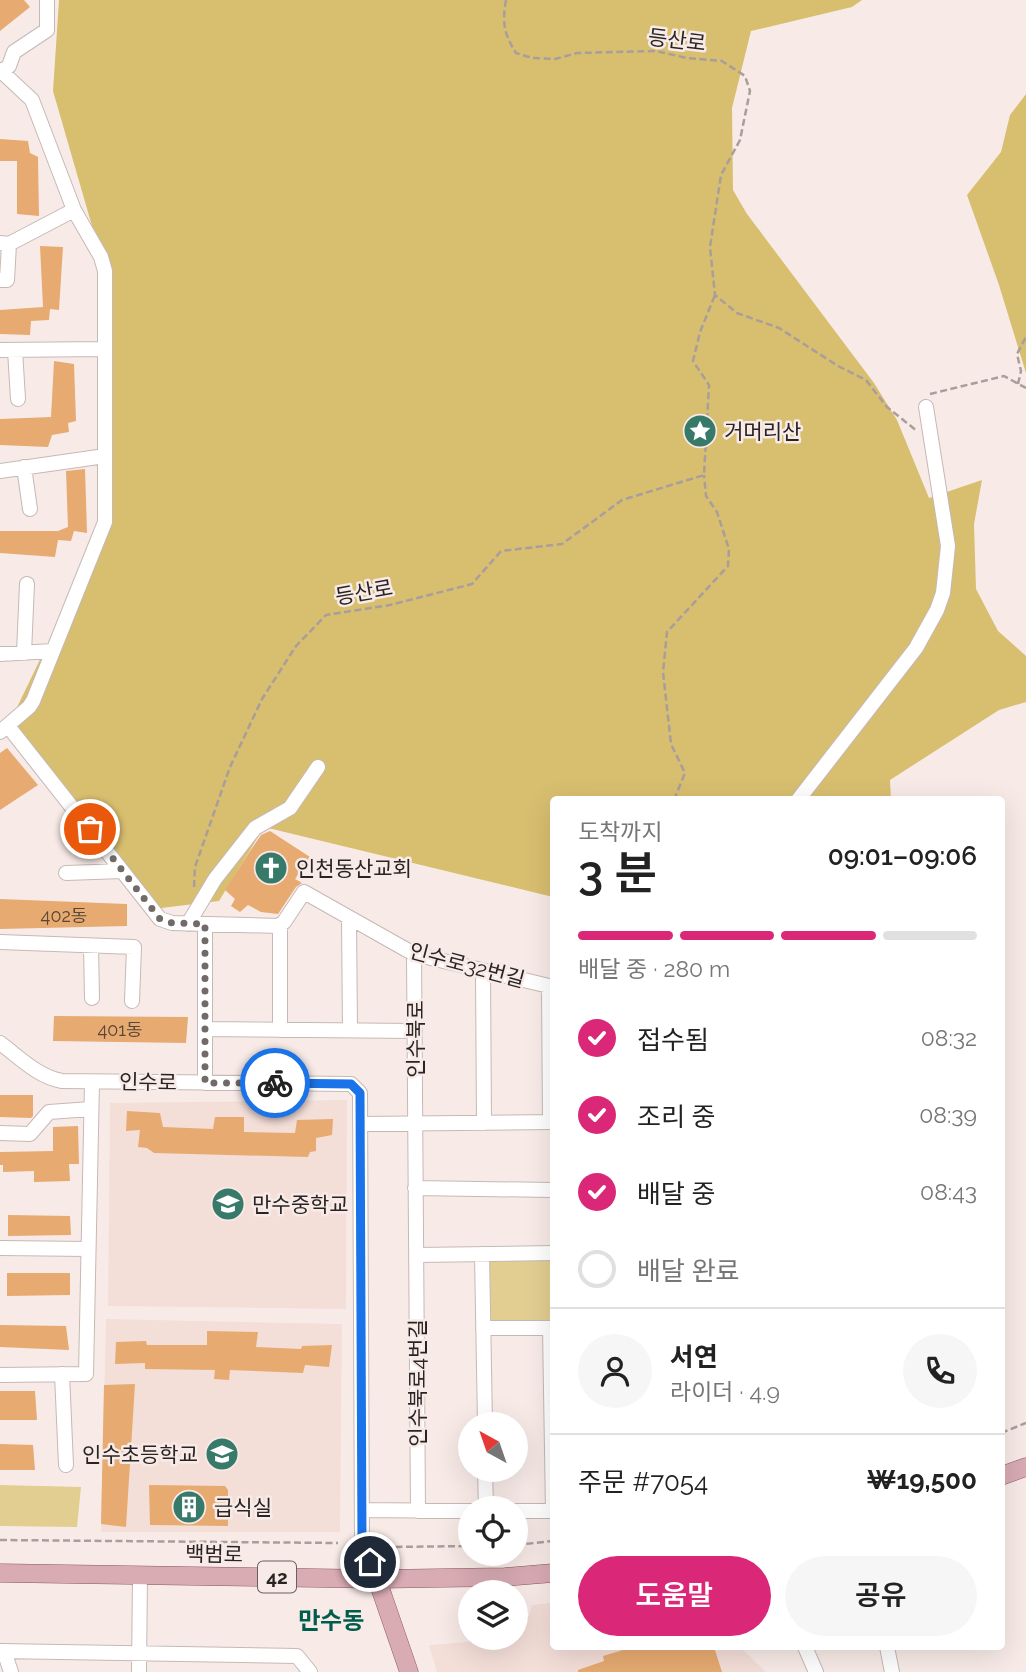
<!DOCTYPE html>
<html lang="ko">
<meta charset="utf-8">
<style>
:root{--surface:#fff;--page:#f6f6f6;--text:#222;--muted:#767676;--line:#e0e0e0;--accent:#db2777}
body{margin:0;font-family:Raleway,"Noto Sans KR",sans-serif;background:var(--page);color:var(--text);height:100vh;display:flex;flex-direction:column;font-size:26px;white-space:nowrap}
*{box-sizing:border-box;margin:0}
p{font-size:23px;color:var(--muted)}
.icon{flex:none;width:38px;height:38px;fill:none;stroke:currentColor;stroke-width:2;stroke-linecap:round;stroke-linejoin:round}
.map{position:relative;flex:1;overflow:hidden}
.side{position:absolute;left:550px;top:796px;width:455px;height:854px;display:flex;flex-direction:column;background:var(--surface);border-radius:7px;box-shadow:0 7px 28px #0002}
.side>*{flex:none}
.needle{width:46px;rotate:320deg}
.tools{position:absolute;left:458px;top:1412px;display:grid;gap:14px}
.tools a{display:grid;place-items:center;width:70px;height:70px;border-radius:50%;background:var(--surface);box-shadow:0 7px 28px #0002;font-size:35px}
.pin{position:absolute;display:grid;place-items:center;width:60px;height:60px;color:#fff;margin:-30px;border:4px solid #fff;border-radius:50%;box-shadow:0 2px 7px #0007}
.courier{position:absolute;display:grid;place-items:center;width:70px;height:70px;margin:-35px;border:5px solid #1a73e8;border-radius:50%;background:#fff;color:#222;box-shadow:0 2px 9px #0007}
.head em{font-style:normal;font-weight:600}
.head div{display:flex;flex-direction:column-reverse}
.head{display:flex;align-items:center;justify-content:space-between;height:119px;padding:0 28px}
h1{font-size:46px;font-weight:600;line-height:52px}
.bar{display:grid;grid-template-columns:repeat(4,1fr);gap:10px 7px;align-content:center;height:84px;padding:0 28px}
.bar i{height:9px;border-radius:5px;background:var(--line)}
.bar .on{background:var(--accent)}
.bar p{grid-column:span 4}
.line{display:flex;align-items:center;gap:18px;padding:0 28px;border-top:2px solid var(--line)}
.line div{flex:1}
.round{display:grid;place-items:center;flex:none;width:74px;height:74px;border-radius:37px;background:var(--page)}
ol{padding:0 28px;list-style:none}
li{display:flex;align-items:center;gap:21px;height:77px}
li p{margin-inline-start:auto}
li .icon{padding:7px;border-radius:50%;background:var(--accent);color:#fff;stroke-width:4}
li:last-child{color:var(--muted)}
li i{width:38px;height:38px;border:4px solid var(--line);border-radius:50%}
.primary-button{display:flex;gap:14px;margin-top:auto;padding:14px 28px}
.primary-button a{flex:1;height:80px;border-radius:42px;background:var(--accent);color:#fff;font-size:28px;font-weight:600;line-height:80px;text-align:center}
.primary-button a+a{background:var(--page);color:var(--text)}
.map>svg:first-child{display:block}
</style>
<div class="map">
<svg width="1026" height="1672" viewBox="0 0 1026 1672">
<rect width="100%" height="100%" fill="#f8ebe7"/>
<path fill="#f4ded8" d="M347 1100 346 1309 108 1306 110 1103Z
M106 1319 342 1324 340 1532H101Z
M553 1603V1647H740L766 1672H437L429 1645 516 1638V1626L529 1616 532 1605Z"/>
<path fill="#e2ce91" d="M553 1253V1328H483L482 1254Z
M0 1485 81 1487 77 1527 0 1526Z"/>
<path fill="#d8be6f" d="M59 0H862L852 7 751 31 732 108 733 190 747 214 874 383 897 420 929 498 982 480 974 524 976 589 998 631 1026 656V702L999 710 890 780 891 800H553V897L264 827 219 901 153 909 8 726 101 533 105 271 53 91Z
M1026 94V373L999 285 967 195 1001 152 1010 115Z"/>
<path fill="#e7aa71" d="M0 0H24L30 7 0 31Z
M0 139 28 141 30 153 38 157 39 216 17 214V161H0Z
M40 246 63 247 59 310 50 309 49 320 31 321 30 335 0 334V310L43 307Z
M54 361 74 364 76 421 68 423 69 432 52 435 48 447 0 445V419L51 417Z
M85 469 87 533 74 531 71 541 58 540 55 557 0 553V531H58L68 527 66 471Z
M7 748 38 785 0 810V753Z
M270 831 310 857 295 879 302 883 296 887 278 914 261 912 248 905 240 912 231 906 235 899 225 890 250 851 261 835Z
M0 899 127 904V926L0 929Z
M54 1016 188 1017 186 1043 53 1041Z
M0 1095H33V1116L31 1118 0 1117Z
M127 1111 160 1113 163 1127 213 1129 215 1117H244V1132L295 1133 297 1120 333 1119 332 1135 316 1138V1151L310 1152 308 1157 154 1153 147 1148 138 1147 140 1130 126 1131Z
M78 1126 79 1164H69L70 1181 34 1182V1171L3 1172V1165H0V1152L53 1151V1127Z
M8 1215 70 1216 71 1235 8 1236Z
M7 1273H70V1295L7 1296Z
M0 1325 66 1326 69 1350 0 1347Z
M207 1331 258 1332 256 1347 301 1349 302 1346 332 1345 329 1367 305 1365 303 1373 230 1370 229 1380 214 1379 215 1370 145 1369V1363L115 1364 116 1342 146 1341 147 1345H207Z
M135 1384 126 1527 101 1524 104 1385Z
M0 1391H35L37 1420H0Z
M0 1444 33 1445 35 1470H0Z
M149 1485 225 1486 228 1490V1526L150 1525Z
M633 1647H714L722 1672H578V1670L604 1661 603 1656Z"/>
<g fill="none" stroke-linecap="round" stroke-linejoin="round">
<defs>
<path id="minor" d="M0 70 32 100 74 210 101 257 105 271V522L33 701 29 707 0 732
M1 72 9 66 14 52 47 30V0
M0 243 9 244 74 210
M0 280H7L9 244
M0 350 105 349
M15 350 18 399
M24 467 30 509
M0 471 105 456
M24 653 27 584
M0 654 53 651
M8 726 160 919 172 923 278 926 284 922 304 892 414 954 549 986 550 1122
M798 800 916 648 937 610 943 593 948 546 926 407
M66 873 122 871
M349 919 350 1030
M188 924 215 879 255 828 290 808 318 767
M0 942 134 947 132 1001
M91 946 92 998
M414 954 418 1511
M483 972 484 1123
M205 1029 415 1031
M280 1030V925
M0 1043C19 1057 38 1077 62 1081L351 1084 360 1093 362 1546 377 1579
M205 1083V924
M361 1124 553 1122
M0 1133 30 1134 49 1112 91 1109
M415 1188 553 1190
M0 1248 88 1249
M482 1254 485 1424
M416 1255 553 1253
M483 1328H553
M550 1328 553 1511
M62 1374 66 1465
M0 1375 86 1374 92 1082
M485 1470 486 1508
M362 1510 471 1511
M516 1511H553
M805 1647 816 1672
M887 1647 892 1672
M0 1651 297 1656 310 1672
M4 1651 11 1672
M139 1672 140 1575"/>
<path id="major" d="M1001 1476 1026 1467
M0 1573 377 1579 505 1577 553 1573
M377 1579 409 1672"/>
</defs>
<use href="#minor" stroke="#c5b9b6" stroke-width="16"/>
<use href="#major" stroke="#8a5760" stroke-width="19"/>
<path stroke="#a89e9b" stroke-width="2.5" stroke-dasharray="7 3.5" stroke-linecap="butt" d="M506 0C502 23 504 34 516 53L532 58 555 59 577 53 656 51 687 58 722 61 745 76 750 91 740 140 721 175 710 247 715 295 737 313 779 328 838 366 866 380 887 407 917 431
M1018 384 1021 371 1017 354 1026 337
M930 394 1004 376 1026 388
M674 800 685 773 671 744 663 672 667 632 728 566 729 549 717 512 706 496 704 475
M194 887 195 867 230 767 262 699 296 646 326 615 390 605 472 584 501 551 562 544 622 500 704 475 709 385 693 361 700 332 715 295
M1001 1433 1026 1423
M0 1540 338 1543
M516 1545 553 1541
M385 1547 471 1546"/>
<use href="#minor" stroke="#fff" stroke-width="14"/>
<use href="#major" stroke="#d9abb3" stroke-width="18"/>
</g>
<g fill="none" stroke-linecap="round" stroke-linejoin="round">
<path stroke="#716a68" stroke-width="7" stroke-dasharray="0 12.6" d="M90 829 160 919 172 923 205 924V1083H275"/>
<path stroke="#1a73e8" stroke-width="9" d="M275 1083 351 1084 360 1093 362 1545 370 1562"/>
</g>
<defs>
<symbol id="sight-disc" viewBox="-11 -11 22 22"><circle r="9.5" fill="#387a6a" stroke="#f8ebe7"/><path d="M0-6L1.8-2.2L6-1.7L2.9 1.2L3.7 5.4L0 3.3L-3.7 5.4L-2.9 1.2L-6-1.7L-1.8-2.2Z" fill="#fff"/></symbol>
<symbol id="church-disc" viewBox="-11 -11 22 22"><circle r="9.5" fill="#387a6a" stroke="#f8ebe7"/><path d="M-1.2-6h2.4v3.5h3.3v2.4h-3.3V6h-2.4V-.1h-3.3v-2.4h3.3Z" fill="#fff"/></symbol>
<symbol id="school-disc" viewBox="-11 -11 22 22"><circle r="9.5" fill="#387a6a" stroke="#f8ebe7"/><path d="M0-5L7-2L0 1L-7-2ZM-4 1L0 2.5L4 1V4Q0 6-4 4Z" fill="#fff"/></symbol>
<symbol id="building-disc" viewBox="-11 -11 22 22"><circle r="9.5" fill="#387a6a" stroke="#f8ebe7"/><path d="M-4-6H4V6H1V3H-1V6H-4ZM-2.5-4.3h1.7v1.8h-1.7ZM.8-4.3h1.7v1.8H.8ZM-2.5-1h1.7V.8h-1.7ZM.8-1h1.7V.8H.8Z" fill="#fff"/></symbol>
</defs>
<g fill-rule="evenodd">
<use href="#sight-disc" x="681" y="412" width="38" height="38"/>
<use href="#church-disc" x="252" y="849" width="38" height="38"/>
<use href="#school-disc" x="209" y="1185" width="38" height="38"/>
<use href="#school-disc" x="203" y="1435" width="38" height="38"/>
<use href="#building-disc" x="170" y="1488" width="38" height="38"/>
</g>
<g text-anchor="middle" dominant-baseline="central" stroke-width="5" stroke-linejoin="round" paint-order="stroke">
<g font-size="18" fill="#584636">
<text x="64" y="915">402동</text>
<text x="120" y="1029">401동</text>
</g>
<rect fill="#f8ebe7" stroke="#67605e" stroke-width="2" x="258" y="1561.5" width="38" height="31" rx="5"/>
<g font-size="19" font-weight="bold" fill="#292423">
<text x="277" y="1577">42</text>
</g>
<g font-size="21" fill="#292423" stroke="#f8ebe7">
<text transform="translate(677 40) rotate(7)">등산로</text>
<text transform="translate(364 592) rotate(-10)">등산로</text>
<text transform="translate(467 965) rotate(15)">인수로32번길</text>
<text transform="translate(415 1039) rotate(-90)">인수북로</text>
<text transform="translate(148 1082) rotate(1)">인수로</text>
<text transform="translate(417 1383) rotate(-90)">인수북로4번길</text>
<text transform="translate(214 1554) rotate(1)">백범로</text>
</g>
<g font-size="21" fill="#292423" stroke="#f8ebe7" text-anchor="start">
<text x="724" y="431">거머리산</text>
<text x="296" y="868">인천동산교회</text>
<text x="252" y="1204">만수중학교</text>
<text x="198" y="1454" text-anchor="end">인수초등학교</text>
<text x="214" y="1507">급식실</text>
</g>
<g font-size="24" font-weight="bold" fill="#005c4b" stroke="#f8ebe7">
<text x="331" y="1620">만수동</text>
</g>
</g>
</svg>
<div class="tools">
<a><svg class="needle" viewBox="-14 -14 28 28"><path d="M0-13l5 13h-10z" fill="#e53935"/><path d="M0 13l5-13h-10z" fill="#767676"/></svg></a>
<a><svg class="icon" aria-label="locate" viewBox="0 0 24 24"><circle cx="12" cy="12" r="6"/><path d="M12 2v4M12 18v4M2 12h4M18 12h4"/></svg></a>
<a><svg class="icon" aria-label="layers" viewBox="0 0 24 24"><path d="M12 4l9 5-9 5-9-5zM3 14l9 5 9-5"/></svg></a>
</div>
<div class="pin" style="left:90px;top:829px;background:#ea580c"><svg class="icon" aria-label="bag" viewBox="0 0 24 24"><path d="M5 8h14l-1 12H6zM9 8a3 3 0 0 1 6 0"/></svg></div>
<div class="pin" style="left:370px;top:1562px;background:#1f2937"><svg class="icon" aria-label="home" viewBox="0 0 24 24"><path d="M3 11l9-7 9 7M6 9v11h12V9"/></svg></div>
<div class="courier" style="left:275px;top:1083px"><svg class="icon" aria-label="bike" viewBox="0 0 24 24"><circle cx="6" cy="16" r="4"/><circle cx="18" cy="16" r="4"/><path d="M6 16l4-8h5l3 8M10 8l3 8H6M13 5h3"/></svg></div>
<section class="side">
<div class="head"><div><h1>3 분</h1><p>도착까지</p></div><em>09:01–09:06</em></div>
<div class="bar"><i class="on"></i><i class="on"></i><i class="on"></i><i></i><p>배달 중 · 280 m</p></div>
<ol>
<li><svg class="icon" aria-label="check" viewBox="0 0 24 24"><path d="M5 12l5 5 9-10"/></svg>접수됨<p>08:32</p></li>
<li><svg class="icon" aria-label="check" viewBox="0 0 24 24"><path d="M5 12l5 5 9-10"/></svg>조리 중<p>08:39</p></li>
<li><svg class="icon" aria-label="check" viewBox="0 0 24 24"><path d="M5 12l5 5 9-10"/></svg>배달 중<p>08:43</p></li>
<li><i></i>배달 완료</li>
</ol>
<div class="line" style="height:126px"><a class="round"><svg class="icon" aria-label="person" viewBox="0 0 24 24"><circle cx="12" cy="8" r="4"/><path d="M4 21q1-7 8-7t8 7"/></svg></a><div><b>서연</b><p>라이더 · 4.9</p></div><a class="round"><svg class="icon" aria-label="phone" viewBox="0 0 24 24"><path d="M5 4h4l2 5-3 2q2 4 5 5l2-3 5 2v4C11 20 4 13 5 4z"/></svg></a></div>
<div class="line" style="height:91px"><div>주문 #7054</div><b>₩19,500</b></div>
<div class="primary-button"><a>도움말</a><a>공유</a></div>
</section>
</div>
